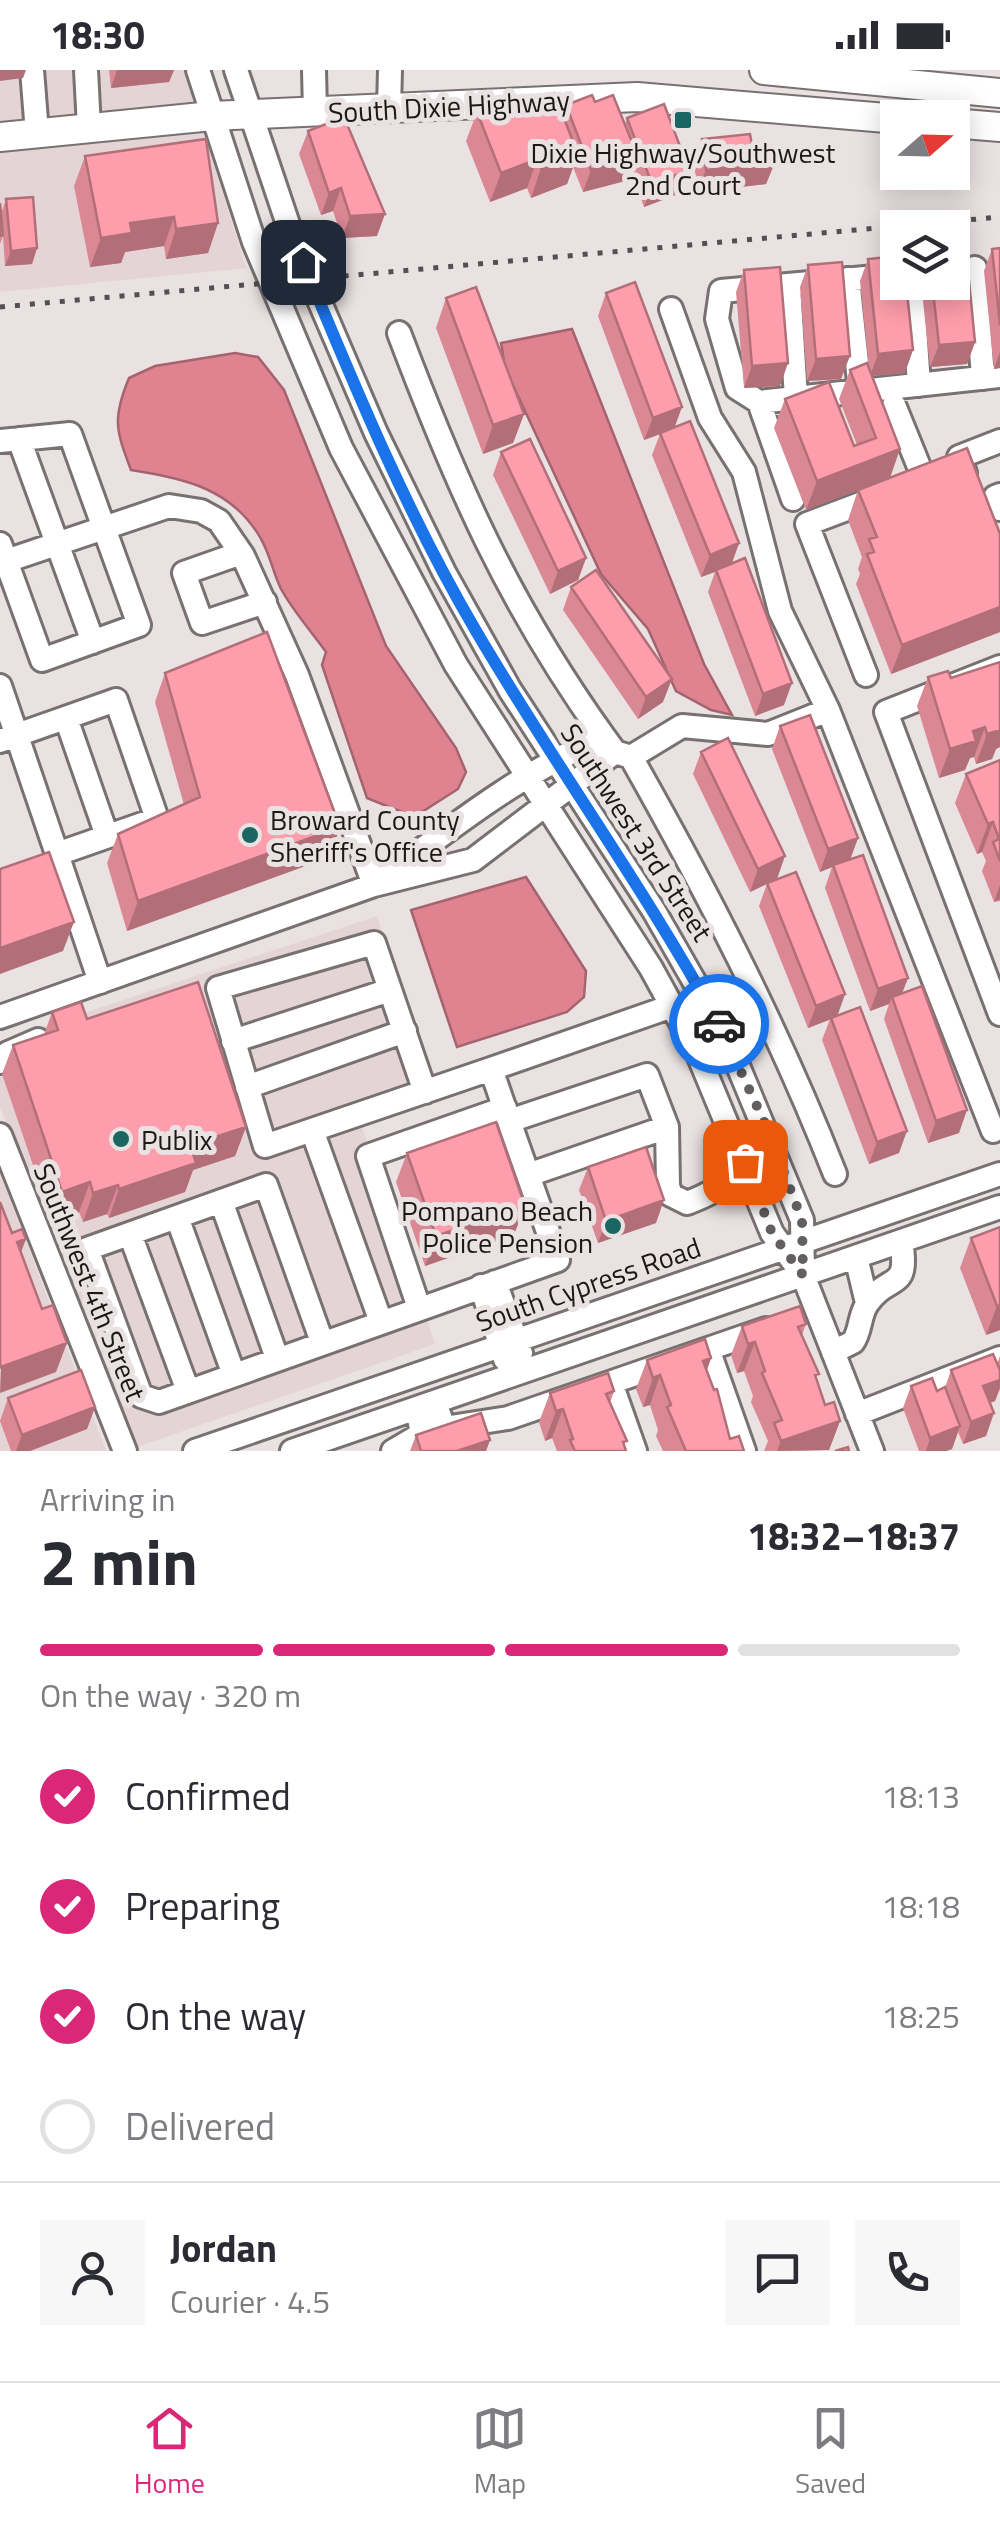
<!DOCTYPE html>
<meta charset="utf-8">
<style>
:root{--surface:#fff;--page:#f7f7f7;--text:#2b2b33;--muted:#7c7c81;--line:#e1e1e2;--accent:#db2777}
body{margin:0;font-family:"Titillium Web",sans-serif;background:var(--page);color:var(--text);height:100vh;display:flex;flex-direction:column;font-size:38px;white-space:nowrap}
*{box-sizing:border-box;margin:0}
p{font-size:32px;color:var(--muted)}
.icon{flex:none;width:55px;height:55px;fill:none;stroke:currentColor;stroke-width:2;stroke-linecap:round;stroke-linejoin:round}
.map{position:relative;height:1381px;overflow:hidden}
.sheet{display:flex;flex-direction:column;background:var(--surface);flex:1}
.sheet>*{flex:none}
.needle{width:65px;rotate:70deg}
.fabs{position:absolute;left:880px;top:30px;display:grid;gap:20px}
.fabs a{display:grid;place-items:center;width:90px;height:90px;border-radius:0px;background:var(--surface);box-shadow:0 5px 25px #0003;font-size:50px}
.pin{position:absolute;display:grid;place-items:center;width:85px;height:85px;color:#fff;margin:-42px;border-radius:20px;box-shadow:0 5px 15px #0006}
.courier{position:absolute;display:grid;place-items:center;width:100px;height:100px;margin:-50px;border:8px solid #1a73e8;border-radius:50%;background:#fff;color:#222;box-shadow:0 2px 12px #0007}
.headline em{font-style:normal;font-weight:700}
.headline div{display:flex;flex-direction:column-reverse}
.headline{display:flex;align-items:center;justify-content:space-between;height:170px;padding:0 40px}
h1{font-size:65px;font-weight:700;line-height:75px}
.bar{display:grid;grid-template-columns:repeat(4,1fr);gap:15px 10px;align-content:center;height:120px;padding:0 40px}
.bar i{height:12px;border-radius:8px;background:var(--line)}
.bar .current{background:var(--accent)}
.bar p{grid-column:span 4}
.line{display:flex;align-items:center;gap:25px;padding:0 40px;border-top:2px solid var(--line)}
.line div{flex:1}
.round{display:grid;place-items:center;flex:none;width:105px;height:105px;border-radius:0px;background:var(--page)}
ol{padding:0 40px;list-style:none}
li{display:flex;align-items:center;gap:30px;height:110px}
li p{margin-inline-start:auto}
li .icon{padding:10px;border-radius:50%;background:var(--accent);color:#fff;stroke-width:4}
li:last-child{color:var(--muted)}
li i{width:55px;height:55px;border:5px solid var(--line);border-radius:50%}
.status{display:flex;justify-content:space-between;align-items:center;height:70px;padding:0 50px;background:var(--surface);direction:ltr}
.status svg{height:28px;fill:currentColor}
.menu{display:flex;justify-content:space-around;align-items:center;height:140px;border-top:2px solid var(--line);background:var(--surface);font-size:28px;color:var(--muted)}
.menu a{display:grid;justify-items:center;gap:5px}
.menu .current{color:var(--accent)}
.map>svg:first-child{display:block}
</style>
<div class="status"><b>18:30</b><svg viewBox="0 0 49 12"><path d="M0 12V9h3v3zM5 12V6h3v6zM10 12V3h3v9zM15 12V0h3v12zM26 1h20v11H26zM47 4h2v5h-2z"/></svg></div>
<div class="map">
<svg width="1000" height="1381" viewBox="0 0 1000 1381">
<rect width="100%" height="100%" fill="#e9e1e2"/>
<path fill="#e5d4d6" d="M0 0H185L246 198 0 222Z
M377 846 435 1031 361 1054 435 1274 137 1377 0 1037V971Z
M0 1103 106 1381H0Z"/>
<path fill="#e08391" stroke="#a5636d" stroke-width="2.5" d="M572 259 704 594 732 645 711 640 676 621 648 559 601 504 505 298 501 273Z
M235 283 258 287 284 320 386 576 456 678 466 702 458 719 414 747 367 728 322 595 326 582C311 561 293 541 281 519 273 503 270 484 261 469 233 419 184 408 131 400 116 360 112 349 129 308L155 296Z
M526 807 586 901 584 927 567 942 457 977 411 840Z"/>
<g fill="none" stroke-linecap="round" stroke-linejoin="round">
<defs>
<path id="minor" d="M32 0 37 63
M86 0 89 58
M198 0 254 172 341 378 456 595 651 898 697 982 772 1163 803 1205 872 1381
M236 0 294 172 376 363 444 502 510 620 654 841 726 967 802 1150 803 1205
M314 0 315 42
M389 38 390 0
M975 198 983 308
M848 209 860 321
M912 212 919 315
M789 215 796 328
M671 239 710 348 744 402 780 541 828 640
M399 263C457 416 508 533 604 667L615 682 631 687C708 823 778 959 835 1104
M759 332 1000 306
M894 335 924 409
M19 369 93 572
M0 371 70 364 139 555 42 590 0 474
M965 403 959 387 1000 371
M1000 425 995 427 1000 439
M793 429 759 332 737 318 717 249 721 221 898 205
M241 483 184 503 202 553 265 532
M0 493 169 436 201 441 219 451 243 486 297 605 374 815
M1000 597 886 642 1000 944
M866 605 807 454 881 426
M0 616 57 784 157 749 116 630 0 671
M66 648 107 766
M631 687 682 656 768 664 828 640 993 1061
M57 784 100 912
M385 807C456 754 522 702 604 667
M0 947 374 815 473 790 615 682
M233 971 390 920
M0 992 8 983 38 970
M247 1017 405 961
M425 1022 374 873 218 918 265 1076 491 999
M509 1051 491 999 672 936
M312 1060 381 1252
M0 1065 125 1381
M528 1105 667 1057
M221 1131 277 1288
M177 1147 234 1305
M130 1164 188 1321
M856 1187 867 1233
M495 1212 521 1283
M481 1216 505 1289
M419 1238 368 1086 505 1038
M322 1272 266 1115 87 1179 141 1326 159 1332 558 1190 509 1051 647 1005 667 1057 668 1116 671 1125 687 1133C730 1116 727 1112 736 1068
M708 1279 744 1381
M833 1282 853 1272C861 1261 859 1246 867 1234 889 1202 910 1223 901 1171
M611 1313 635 1381
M435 1332 444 1358 508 1348 766 1259
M857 1344 1000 1288
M195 1381 1000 1104
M292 1381 1000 1137
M393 1381 422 1364 417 1338"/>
<path id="major" d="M764 0 1000 23
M952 53 1000 57
M0 67 212 46 637 27 898 49"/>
</defs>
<use href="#minor" stroke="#787171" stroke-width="28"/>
<use href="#major" stroke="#787171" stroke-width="32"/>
<use href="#minor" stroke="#fff" stroke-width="22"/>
<use href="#major" stroke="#fff" stroke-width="28"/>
<path stroke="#544f50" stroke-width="5" stroke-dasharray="5 10" stroke-linecap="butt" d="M0 237 1000 147"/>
</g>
<path fill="#da8894" d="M109 0H174L169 12 111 18Z
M595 32 625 54 627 48 689 100 681 123 644 137 632 104 629 110 583 122 573 97 567 114 531 128 527 118 490 132 466 71 477 42 518 37 562 45 566 35Z
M308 61 377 166 342 168 333 141 321 145 299 84Z
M702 69 753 81 775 92 766 114 697 122 694 91Z
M85 86 218 153 208 183 166 189 164 176 125 182 121 193 90 197 74 116Z
M6 129 37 178 32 194 5 196 3 166 0 174V133L1 144Z
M1000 178V298L994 299 984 201 992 179Z
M868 189 905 303 872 306 890 408 1000 464V562L891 604 856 514 860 504 858 499 862 487 848 450 858 420 806 440 774 358 785 329 854 376 857 375 839 329 850 300 869 299 860 211Z
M808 195 841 309 807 311 800 217Z
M744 200 780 316 744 318 736 222Z
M921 212H952L975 272 967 294 930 297Z
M606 223 675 357 739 473 731 494 784 635 755 646 708 522 715 502 701 507 652 385 660 364 644 370 598 246Z
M446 228 524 344 513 373 483 384 436 258Z
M501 382 586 488 578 510 550 524 493 405Z
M571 517 663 632 638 649 563 540Z
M1000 592V677L996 679 992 689 976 694 974 687 970 688 965 700 939 708 917 636 928 607 951 608Z
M165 603 330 787 127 861 107 793 118 764 184 735 155 632Z
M780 656 858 768 850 789 908 908 902 923 959 1063 928 1073 884 949 889 934 870 941 825 818 832 797 820 802 772 679Z
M701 682 845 924 837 945 899 1083 869 1094 822 970 830 949 808 958 759 836 767 814 750 822 693 704Z
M1000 690V831L994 832 982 801 986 791 982 782 977 784 955 733 966 704Z
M52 942 87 949 246 1057 235 1086 193 1100 185 1122 109 1148 107 1144 83 1152 79 1142 52 1151 2 1004 13 975 44 965Z
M407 1083 514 1165 425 1196 396 1112Z
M588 1097 656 1153 598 1173 579 1120Z
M1000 1157V1260L986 1265 960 1198 971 1168Z
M806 1254 802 1265 825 1335 840 1351 829 1380 764 1381 768 1371 751 1332 753 1326 744 1301 737 1303 731 1285 742 1256Z
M1000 1286V1319L995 1331 990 1333 986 1366 963 1374 958 1362 952 1379 946 1381H919L903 1338 911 1316 937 1321 945 1318 951 1300 997 1294Z
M711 1288 707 1300 730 1369 744 1381H663L656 1366 658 1360 650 1335 643 1337 636 1319 647 1290Z
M614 1321 610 1333 626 1381H557L552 1368 545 1371 539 1352 550 1323Z
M8 1328 95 1337 87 1359 30 1381H11L0 1351Z
M416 1365 490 1370 486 1381H410Z"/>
<path fill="#b26f78" d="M0 0H26L23 8 0 11Z
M117 0H174L169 12 111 18Z
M578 84 567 114 531 128 541 98Z
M638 87 629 110 583 122 591 100Z
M537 89 527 118 490 132 501 103Z
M775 92 766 114 697 122 706 100Z
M689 100 681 123 644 137 652 114Z
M341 118 333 141 321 145 329 123Z
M385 144 377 166 342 168 350 146Z
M174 147 164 176 125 182 121 193 90 197 101 168 130 153Z
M218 153 208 183 166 189 176 159Z
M37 178 32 194 5 196 11 181Z
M975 272 967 294 930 297 939 275Z
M913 280 905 303 870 306 878 284Z
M1000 282V298L994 299Z
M850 286 841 309 807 311 816 289Z
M788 293 780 316 744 318 752 296Z
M682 337 674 359 644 370 653 348Z
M524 344 513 373 483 384 493 355Z
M900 379 890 408 806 440 817 411Z
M739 473 731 496 701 507 710 485Z
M586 488 578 510 550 524 558 501Z
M1000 537V562L891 604 902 575Z
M672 609 663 632 638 649 646 627Z
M792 613 784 635 755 646 763 624Z
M1000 651V677L996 679 992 689 976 694 987 664Z
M985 657 974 687 970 688 965 700 939 708 950 679 973 661Z
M993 752 982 782 977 784 988 754Z
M340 757 330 787 127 861 138 831Z
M858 768 850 790 820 802 828 779Z
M785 786 777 809 750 822 758 799Z
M1000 815V829L994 832Z
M74 852 63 881 0 904V878Z
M908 908 899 931 892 927 889 934 870 941 878 919Z
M845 924 837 947 808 958 816 936Z
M967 1040 959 1063 928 1073 936 1051Z
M246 1057 235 1086 193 1100 185 1122 109 1148 119 1119 190 1075Z
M907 1061 899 1083 869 1094 877 1072Z
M90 1112 79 1142 52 1151 62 1122Z
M118 1115 107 1144 83 1152 93 1123Z
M664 1130 656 1153 598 1173 606 1151Z
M525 1136 514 1165 425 1196 436 1166Z
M26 1169 15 1198 17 1172Z
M1000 1235V1260L986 1265 997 1236Z
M755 1272 744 1301 737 1303 748 1274Z
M67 1273 56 1302 0 1323 1 1297Z
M711 1288 701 1317 703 1291Z
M660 1305 650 1335 643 1337 653 1308Z
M1000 1310V1317L995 1331 975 1338 983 1316Z
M95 1337 87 1359 30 1381H16L22 1365Z
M563 1339 552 1368 545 1371 556 1341Z
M994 1343 986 1366 963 1374 971 1352Z
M840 1351 829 1380 777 1381 781 1371Z
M960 1356 952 1379 946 1381H926L930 1368Z
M490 1370 486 1381H457Z"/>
<path fill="#fe9eac" stroke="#b26f78" stroke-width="2.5" d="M554 23 578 84 541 98 537 89 501 103 477 42 514 27 518 37Z
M592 25 595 32 613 25 638 87 591 100 566 35Z
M664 34 689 100 652 114 627 48Z
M344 47 385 144 350 146 341 118 329 123 308 61Z
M750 64 753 81 773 79 775 92 706 100 702 69Z
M206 69 218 153 176 159 174 147 130 153 132 163 101 168 85 86Z
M33 127 37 178 11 181 6 129Z
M0 133 3 165 0 166Z
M1000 178V255L992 179Z
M966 180 975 272 939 275 932 212H952V182Z
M898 186V212H906L913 280 878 284 868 189Z
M842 192 850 286 816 289 808 195Z
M780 197 788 293 752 296 744 200Z
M635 212 682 337 653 348 606 223Z
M476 217 524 344 493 355 446 228Z
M867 293 900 379 817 411 785 329 829 312 854 376 876 368 850 300Z
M690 351 739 473 710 485 660 363Z
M530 369 586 488 558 501 501 382Z
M967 378 1000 464V537L902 575 867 484 874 482 869 469 877 467 858 420Z
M745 488 792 613 763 624 716 500Z
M596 500 672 609 646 627 571 517Z
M267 562 340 757 138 831 118 764 200 727 165 603Z
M1000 592V660L987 664 985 657 973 661 976 671 950 679 928 607 948 601 951 608Z
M810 645 858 768 828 779 780 656Z
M728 668 785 786 758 799 701 682Z
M1000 690V791L993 772 999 769 993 752 988 754 966 704Z
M49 782 74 852 0 878V799Z
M863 785 908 908 878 919 833 795Z
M796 802 845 924 816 936 767 813Z
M198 912 246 1057 190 1075 196 1093 119 1119 118 1115 93 1123 90 1112 62 1122 13 975 58 960 52 942 81 932 87 949Z
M922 916 967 1040 936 1051 892 927Z
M860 937 907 1061 877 1072 831 948Z
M496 1052 525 1136 436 1166 407 1083Z
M646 1077 664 1130 606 1151 588 1097Z
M0 1132 12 1163 22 1159 26 1169 17 1172 42 1239 53 1235 67 1273 1 1297 0 1293Z
M1000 1157V1235L997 1236 971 1168Z
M800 1236 806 1254 798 1257 819 1304 815 1305 825 1335 834 1332 840 1351 781 1371 774 1353 782 1350 762 1303 765 1301 755 1272 748 1274 742 1256Z
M705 1269 711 1288 703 1291 714 1320 717 1319 730 1369 739 1366 744 1381H686L667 1337 671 1335 660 1305 653 1308 647 1290Z
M993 1284 1000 1300V1310L983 1316 994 1343 971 1352 951 1300Z
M81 1300 95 1337 22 1365 8 1328Z
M608 1303 614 1321 606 1324 627 1371 623 1372 626 1381H575L570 1370 573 1369 563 1339 556 1341 550 1323Z
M932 1308 937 1321 945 1317 960 1356 930 1368 911 1316Z
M481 1343 490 1370 457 1381H421L416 1365Z
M848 1377 849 1381H835Z"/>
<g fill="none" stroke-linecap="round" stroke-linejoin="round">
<path stroke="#635e5f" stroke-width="10" stroke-dasharray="0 18" d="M719 954 767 1058 802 1150 803 1205 772 1163 745 1092"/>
<path stroke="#1a73e8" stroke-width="12" d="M303 192C355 317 407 444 476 561 554 694 645 819 719 954"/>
</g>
<g fill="#196662" stroke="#e9e1e2" stroke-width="4">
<rect x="673" y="40" width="20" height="20" rx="5"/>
<circle cx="250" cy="765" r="10"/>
<circle cx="121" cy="1069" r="10"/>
<circle cx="613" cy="1156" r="10"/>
</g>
<g text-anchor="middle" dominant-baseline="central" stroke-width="10" stroke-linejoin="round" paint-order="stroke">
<g font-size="28" fill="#1b1818" stroke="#e9e1e2">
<text transform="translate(449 36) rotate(-3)">South Dixie Highway</text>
<text transform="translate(637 762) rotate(57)">Southwest 3rd Street</text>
<text transform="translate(90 1212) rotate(68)">Southwest 4th Street</text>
<text transform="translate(588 1214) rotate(-19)">South Cypress Road</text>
</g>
<g font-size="28" fill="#1b1818" stroke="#e9e1e2" text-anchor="start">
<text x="683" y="82" text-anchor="middle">Dixie Highway/Southwest<tspan x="683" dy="32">2nd Court</tspan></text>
<text x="270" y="749">Broward County<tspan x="270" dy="32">Sheriff's Office</tspan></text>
<text x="141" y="1069">Publix</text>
<text x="593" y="1140" text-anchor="end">Pompano Beach<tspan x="593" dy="32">Police Pension</tspan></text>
</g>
</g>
</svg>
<div class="fabs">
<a><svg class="needle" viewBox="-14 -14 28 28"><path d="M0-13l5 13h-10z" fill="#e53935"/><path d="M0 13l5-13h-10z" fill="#7c7c81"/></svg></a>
<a><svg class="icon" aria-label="layers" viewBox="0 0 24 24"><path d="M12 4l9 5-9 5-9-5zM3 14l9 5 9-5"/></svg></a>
</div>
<div class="pin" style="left:745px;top:1092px;background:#ea580c"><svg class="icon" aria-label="bag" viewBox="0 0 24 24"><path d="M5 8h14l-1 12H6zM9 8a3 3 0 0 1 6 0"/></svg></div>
<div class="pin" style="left:303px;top:192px;background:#1f2937"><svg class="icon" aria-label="home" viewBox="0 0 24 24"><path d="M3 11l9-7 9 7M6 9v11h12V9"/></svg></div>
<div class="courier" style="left:719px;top:954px"><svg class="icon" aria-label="car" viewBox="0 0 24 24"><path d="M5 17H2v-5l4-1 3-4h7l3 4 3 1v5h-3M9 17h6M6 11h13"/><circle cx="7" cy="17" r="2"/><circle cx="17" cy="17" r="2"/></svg></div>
</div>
<section class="sheet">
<div class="headline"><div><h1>2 min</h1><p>Arriving in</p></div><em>18:32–18:37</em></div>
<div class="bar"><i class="current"></i><i class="current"></i><i class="current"></i><i></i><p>On the way · 320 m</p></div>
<ol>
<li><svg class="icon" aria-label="check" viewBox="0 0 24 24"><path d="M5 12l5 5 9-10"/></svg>Confirmed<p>18:13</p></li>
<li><svg class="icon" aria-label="check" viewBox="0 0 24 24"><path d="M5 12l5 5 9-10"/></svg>Preparing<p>18:18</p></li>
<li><svg class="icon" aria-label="check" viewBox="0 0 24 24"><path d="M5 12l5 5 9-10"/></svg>On the way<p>18:25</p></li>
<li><i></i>Delivered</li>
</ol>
<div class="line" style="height:180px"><a class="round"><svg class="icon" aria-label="person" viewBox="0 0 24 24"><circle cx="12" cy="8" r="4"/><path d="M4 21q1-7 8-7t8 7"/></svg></a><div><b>Jordan</b><p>Courier · 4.5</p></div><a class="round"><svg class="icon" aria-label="chat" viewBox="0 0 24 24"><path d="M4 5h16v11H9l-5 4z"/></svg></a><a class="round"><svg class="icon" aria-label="phone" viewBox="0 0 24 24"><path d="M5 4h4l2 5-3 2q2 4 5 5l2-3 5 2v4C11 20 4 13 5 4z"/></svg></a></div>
</section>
<nav class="menu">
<a class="current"><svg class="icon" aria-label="home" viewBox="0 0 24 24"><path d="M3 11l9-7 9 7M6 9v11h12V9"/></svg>Home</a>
<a><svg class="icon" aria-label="map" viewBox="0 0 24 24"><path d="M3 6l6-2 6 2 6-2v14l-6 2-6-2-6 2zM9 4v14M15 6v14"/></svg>Map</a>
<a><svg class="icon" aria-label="saved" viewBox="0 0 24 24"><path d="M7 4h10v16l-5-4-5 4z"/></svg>Saved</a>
</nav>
